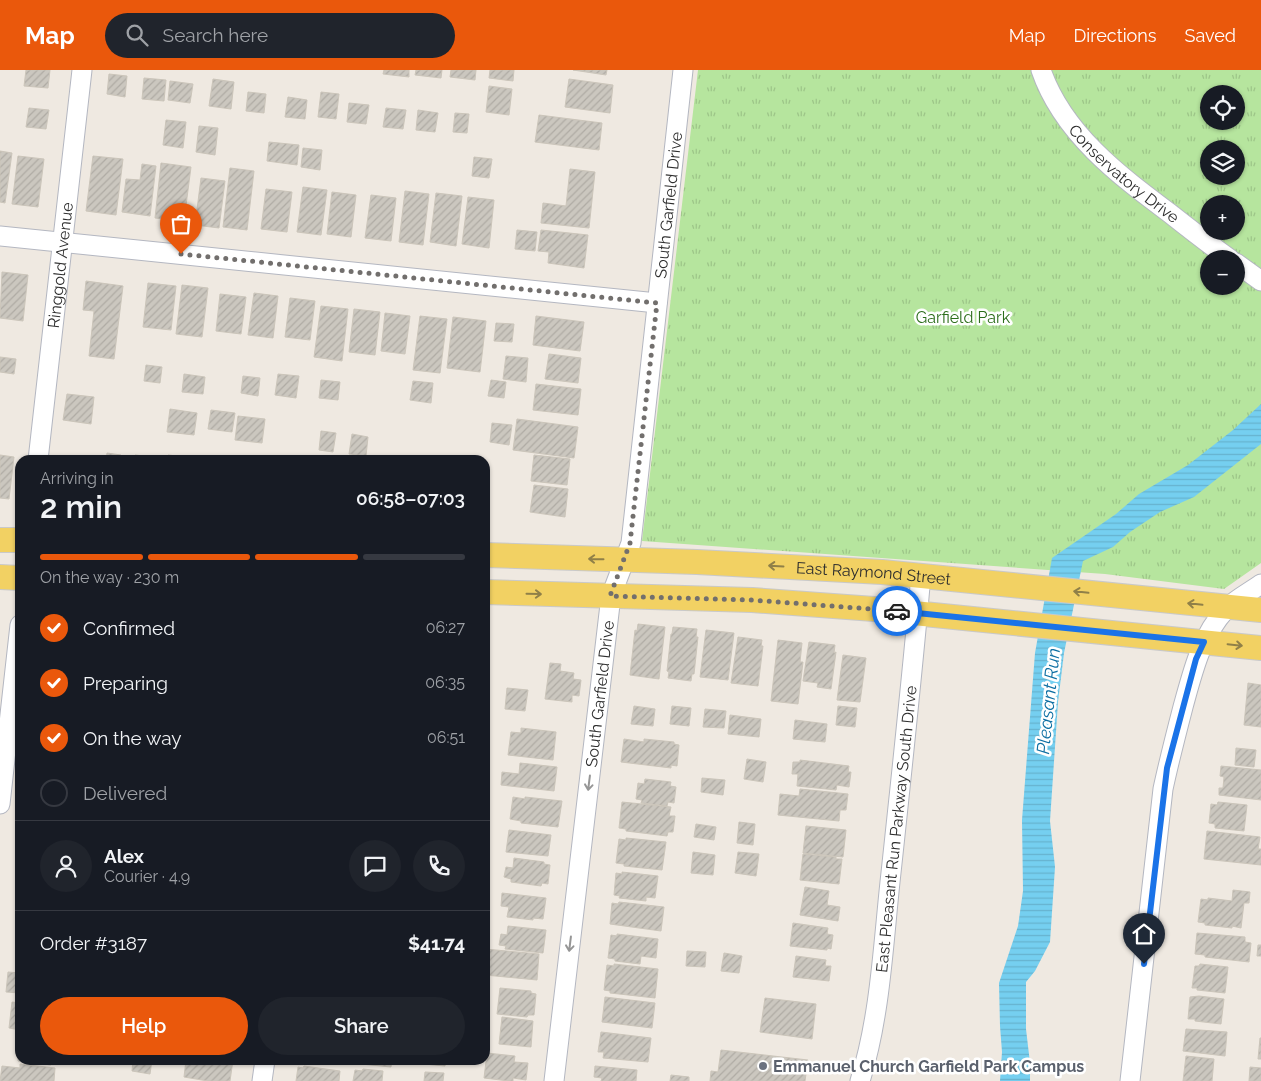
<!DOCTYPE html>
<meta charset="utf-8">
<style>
:root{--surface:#171b24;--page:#20242c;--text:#f1f3f6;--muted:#9ea1a6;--line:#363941;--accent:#ea580c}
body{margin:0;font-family:Raleway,sans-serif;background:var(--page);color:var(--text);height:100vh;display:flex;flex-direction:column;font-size:19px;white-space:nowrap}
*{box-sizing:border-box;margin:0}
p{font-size:16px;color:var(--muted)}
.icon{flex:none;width:28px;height:28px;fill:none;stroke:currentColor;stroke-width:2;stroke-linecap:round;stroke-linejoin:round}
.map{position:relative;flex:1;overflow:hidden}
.sheet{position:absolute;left:15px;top:385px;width:475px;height:610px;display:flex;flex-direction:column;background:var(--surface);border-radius:15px;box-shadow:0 1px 4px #0004}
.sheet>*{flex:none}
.buttons{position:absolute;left:1200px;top:15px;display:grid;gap:10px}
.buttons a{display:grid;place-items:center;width:45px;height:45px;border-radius:50%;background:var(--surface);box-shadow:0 1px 4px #0004;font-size:25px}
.pin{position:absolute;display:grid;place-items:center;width:42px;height:42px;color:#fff;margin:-51px -21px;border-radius:50% 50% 50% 0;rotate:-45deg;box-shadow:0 0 5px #0007}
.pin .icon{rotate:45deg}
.courier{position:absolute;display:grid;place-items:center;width:50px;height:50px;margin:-25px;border:4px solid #1a73e8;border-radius:50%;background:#fff;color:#222;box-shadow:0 1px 6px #0007}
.overview em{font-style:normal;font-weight:600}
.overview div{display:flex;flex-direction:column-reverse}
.overview{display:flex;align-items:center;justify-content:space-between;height:85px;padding:0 25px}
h1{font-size:32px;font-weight:600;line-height:38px}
.bar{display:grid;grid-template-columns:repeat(4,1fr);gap:8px 5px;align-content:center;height:60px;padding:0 25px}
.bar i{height:6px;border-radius:4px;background:var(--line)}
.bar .current{background:var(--accent)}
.bar p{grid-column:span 4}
.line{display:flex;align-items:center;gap:12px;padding:0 25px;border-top:1px solid var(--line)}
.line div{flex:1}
.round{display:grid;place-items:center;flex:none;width:52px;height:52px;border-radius:26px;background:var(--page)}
ol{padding:0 25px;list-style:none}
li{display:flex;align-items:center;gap:15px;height:55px}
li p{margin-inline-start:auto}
li .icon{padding:5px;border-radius:50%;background:var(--accent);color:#fff;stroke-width:4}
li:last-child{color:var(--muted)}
li i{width:28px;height:28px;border:2px solid var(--line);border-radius:50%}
.button{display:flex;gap:10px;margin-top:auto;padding:10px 25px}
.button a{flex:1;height:58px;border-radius:30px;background:var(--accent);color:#fff;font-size:20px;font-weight:600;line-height:58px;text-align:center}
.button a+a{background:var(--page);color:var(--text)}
header{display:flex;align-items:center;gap:30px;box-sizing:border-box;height:70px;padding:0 25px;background:var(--accent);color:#fff}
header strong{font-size:24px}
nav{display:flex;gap:28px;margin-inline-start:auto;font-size:18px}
.search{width:350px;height:45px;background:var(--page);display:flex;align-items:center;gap:12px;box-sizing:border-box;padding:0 18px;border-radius:28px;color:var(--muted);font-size:19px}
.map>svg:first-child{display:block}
</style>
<header>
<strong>Map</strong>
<div class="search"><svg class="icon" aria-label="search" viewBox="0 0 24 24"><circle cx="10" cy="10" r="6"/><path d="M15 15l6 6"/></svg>Search here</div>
<nav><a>Map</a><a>Directions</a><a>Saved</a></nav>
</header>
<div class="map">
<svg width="1261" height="1011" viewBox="0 0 1261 1011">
<defs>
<pattern id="grass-tufts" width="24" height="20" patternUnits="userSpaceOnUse" patternTransform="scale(1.25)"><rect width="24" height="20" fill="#b6e59e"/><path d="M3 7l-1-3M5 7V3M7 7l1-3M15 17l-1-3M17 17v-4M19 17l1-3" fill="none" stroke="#9dc588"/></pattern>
<pattern id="water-rules" width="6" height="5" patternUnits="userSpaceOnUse" patternTransform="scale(1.25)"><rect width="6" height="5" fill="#75cff0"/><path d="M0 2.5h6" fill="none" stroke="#66b2ce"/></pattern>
<pattern id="building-hatch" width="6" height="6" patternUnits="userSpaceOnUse" patternTransform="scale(1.25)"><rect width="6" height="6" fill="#cbc7bf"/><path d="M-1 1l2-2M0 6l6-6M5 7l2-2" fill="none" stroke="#afaba4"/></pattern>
</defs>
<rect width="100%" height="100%" fill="#efe9e1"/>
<path fill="url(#grass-tufts)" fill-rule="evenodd" d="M698 0H1261V493L1224 519 1105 504 642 471ZM1209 24H1236V51H1209ZM1209 79H1236V106H1209ZM1209 134H1236V161H1209ZM1209 189H1236V216H1209Z"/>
<path fill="url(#water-rules)" d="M1261 334V374L1194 427 1160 442 1130 462 1113 477 1083 491 1064 583 1058 632 1050 751 1055 797 1050 872 1035 901 1026 912V959L1030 993V1011H1000L1002 982 1000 956 999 913 1018 856 1023 821 1022 750 1035 583 1052 488 1116 444 1139 424 1188 395 1233 360Z"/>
<path fill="url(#building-hatch)" stroke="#cbc5ba" d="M26 0H50L48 18 24 16Z
M384 0H409V7L383 4Z
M416 0H442L441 8 415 5Z
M451 0H476L475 10 450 7Z
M490 0H514L513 11 489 8Z
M573 0H607L606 5Z
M109 4 127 6 125 27 107 24Z
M144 8 166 10 164 31 142 29Z
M213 9 234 12 231 39 209 36Z
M569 9 613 15 610 43 565 37Z
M170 11 193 14 190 33 168 30Z
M489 16 512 19 509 45 486 42Z
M248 22 266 24 264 43 246 41Z
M321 22 339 24 336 49 318 47Z
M288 27 307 30 305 49 285 47Z
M349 33 369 35 366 54 347 52Z
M29 38 49 40 46 59 26 57Z
M386 38 406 40 403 59 383 57Z
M418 40 438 43 435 62 416 60Z
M455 43 469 44 467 63 453 62Z
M539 45 602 53 599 80 535 72Z
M166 50 186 52 183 78 163 75Z
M199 56 218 58 215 85 196 82Z
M269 72 299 75 297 95 267 91Z
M303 78 322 80 320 100 301 97Z
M0 81 12 83 5 133 0 132Z
M18 86 44 89 38 137 12 134Z
M93 86 123 89 116 145 86 141Z
M474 87 492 89 489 108 472 106Z
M161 93 191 97 184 151 155 148Z
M142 94 156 96 150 146 122 142 126 109 140 110Z
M230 98 254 101 247 160 223 157Z
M570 99 595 102 589 158 541 153 543 133 566 136Z
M201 108 225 111 219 158 195 155Z
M303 117 327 120 321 165 297 162Z
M266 119 292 122 287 162 261 159Z
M405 121 429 124 423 175 399 172Z
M332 122 356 125 351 167 327 164Z
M436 123 462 126 456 176 430 172Z
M371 125 396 128 391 171 365 168Z
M468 127 494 130 489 178 462 174Z
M517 160 537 162 535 181 515 179Z
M541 160 588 165 584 198 548 193 549 182 538 181Z
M2 202 28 205 23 251 0 248Z
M86 211 123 216 114 289 89 286 94 241 83 240Z
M148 213 176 216 171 260 143 257Z
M182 215 208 218 202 267 176 264Z
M254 223 278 226 273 268 248 265Z
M220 224 246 227 241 264 216 261Z
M290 228 315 231 310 270 285 267Z
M321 236 348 239 342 291 314 287Z
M354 239 380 242 375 285 349 282Z
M385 243 410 246 405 284 381 281Z
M420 246 447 249 440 303 413 300Z
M536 246 584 252 580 281 533 275Z
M453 247 486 251 480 302 447 298Z
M496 253 514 254 512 272 494 271Z
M549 284 581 288 578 313 545 309Z
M506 286 528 288 526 312 503 309Z
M0 287 16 289 14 304 0 302Z
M146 295 162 297 160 313 144 311Z
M184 304 205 307 203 324 182 322Z
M278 304 299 306 296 328 275 325Z
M243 306 260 308 258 326 241 323Z
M321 310 340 312 338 330 319 328Z
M491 310 506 312 504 328 488 326Z
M413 311 433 313 431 333 410 330Z
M536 314 581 319 578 345 533 340Z
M67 324 94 327 91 354 63 350Z
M170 339 197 343 194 365 167 362Z
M211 340 235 343 232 362 208 359Z
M238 346 265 349 262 373 235 370Z
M517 349 578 357 574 388 513 380Z
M492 353 512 355 509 375 490 372Z
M321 361 336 363 333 382 319 380Z
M352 364 368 367 366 386 349 384Z
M107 383 121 385 120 390H106Z
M0 385 14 387 9 429 0 428Z
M135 385 160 388V390H134Z
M168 385 195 388V390H167Z
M534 385 570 389 567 415 531 411Z
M60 387 79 390H59Z
M534 415 568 419 565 447 530 442Z
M638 554 665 557 659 609 630 605 635 560 637 561Z
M673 557 697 559 696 567H698L694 604H692L691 611 668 608 669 602 667 601 671 564H672Z
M706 560 734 563 728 610 700 607Z
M738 567 762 570 761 576H763L758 616 731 613Z
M778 570 802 573 800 592H803L798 634 771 631Z
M809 572 835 575 834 583 836 582 831 619 817 617 818 613 803 611Z
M843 585 866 588 860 632 837 630Z
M550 593 561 594 560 601 574 603 573 609 581 610 579 626 572 625V632L545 629Z
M1248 613 1261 615V657L1244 655Z
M507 618 528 620 525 641 505 639Z
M634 636 655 639 653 656 631 654Z
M672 636 691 638 689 656 670 654Z
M838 636 857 638 855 657 836 655Z
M705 639 726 641 724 658 703 657Z
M730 645 761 649 759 667 728 664Z
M795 650 827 654 825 672 793 669Z
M521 658 556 662 553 690 508 685 511 662 521 663Z
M624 669 644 672V669L674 672V674L679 675 677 696 671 695V698L621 692Z
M1236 678 1256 680 1254 697 1235 695Z
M747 689 766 692 763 712 744 709Z
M800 690 849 696 848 702H851L849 717 837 715 836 720 797 716 798 704H792L793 692H800Z
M520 693 557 697 554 721 501 715 502 702 519 704Z
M1221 696 1261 700V730L1219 725V718H1223L1224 707 1220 706Z
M702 708 725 710 723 725 701 722Z
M645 709 671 712 670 716 676 717 674 733 668 732 667 736 641 733 642 730 636 729 638 713 644 714Z
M800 719 848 724 846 740H840L839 751 778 745 780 724 799 726Z
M513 727 525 729V727L562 731 558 757 521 753V751L510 749Z
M622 732 671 737 669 746H675L673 762H668L667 766 626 761V759L619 758Z
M1218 732 1247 735 1244 761 1215 758V754L1209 753 1211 734 1217 735Z
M739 752 755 754 753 775 737 773Z
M696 754 716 757 714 770 694 767Z
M806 756 846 760 843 787 803 783Z
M509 760 551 765 548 786 506 782Z
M1207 761 1260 767 1258 779H1261V795L1204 789Z
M626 768 666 772 662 800 624 796V794L616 793 619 769 626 770Z
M693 782 715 785 713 805 691 803Z
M738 782 759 784 756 806 735 803Z
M803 784 836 787V789H842L839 814 800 810Z
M514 788 544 792V794L550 795 548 814 542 813 541 816 511 812V809L504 807 506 797 513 798Z
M622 802 658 806 655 828 646 827V831L619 828 620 826 614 825 616 803 622 804Z
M805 817 829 821 827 835 840 837 838 851 800 845Z
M1233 820 1250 822 1249 833H1244L1241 858 1232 856V858L1205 855V853L1198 852 1201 829 1208 830V828L1232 831Z
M502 823 546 828 543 849 533 848V850L507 847 509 837 501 836Z
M619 832 664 837 661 861 610 854 612 833 618 834Z
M793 853 828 858 827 864 833 865 831 879 827 878V880L790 876Z
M508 856 546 860 543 883 505 879 506 876 499 875 501 864 507 865Z
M1197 863 1245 867V872L1251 873 1249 892 1205 887V885L1195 884Z
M617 864 658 869 656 888 641 886 640 894 615 891V889L608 888 611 865 617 866Z
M17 868H20V888H16Z
M1258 875H1261V886H1257Z
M485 879 539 884 537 910 485 905Z
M687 881 706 882 705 897 686 896Z
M724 883 742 886 739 903 721 901Z
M796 886 826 890 825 896H831L829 911 793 907Z
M614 894 658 899 655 928 610 923V921L604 920 607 895 614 896Z
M1200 894 1228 897 1225 923 1197 920V918H1192L1195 896H1199Z
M8 902 20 903V923L6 922Z
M500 918 531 921V923L536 924 534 945H528L527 947 497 944Z
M1199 926 1224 929 1221 954 1195 951V949H1188L1190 927Z
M605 927 655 933 652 958 602 952Z
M765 928 816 934 812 969 760 962Z
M12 932 20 933V960L9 958Z
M502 947 533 951 531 977 499 974Z
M1186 959 1227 962 1225 986 1183 981Z
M601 962 651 968 648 992 603 988 604 982H598Z
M1260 968H1261V989H1258Z
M18 969H20V990H51V995L18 991V982H16Z
M721 980 808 990 805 1011H710L711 1001 718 1002Z
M487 983 515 986 514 992 528 993 526 1010 513 1008V1011H509L484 1008Z
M1186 986 1214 989 1212 1011H1183Z
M84 990H108V993Z
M133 990H152L150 1004 132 1001Z
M186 990H233L230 1011H208L184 1007Z
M362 990H392L391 997 361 994Z
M425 990H446L445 996 424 994Z
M20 994 55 998 54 1011H0L2 996 20 998Z
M304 996 340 1001 339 1011H296L298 997 303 998Z
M595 996 637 1000 636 1011H601L602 1008 594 1007Z
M1250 997 1261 998V1011H1249Z
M363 999 383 1001 382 1011H353L355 1000 362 1001Z
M425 1002 444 1003 443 1011H424Z
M671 1005 689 1007V1011H670Z"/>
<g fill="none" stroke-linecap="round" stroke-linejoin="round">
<defs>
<g id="minor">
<path id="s1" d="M1041 0C1063 64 1120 106 1172 145 1191 160 1210 175 1230 189"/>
<path d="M0 166 657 233"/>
<path d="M1236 193 1261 211"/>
<path id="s2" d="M38 390 82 0"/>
<path d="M0 734 20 555"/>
<path d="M262 1011 265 990"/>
<path id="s3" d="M554 1011 611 526 631 473 683 0"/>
<path id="s4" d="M860 1011C880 947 883 878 890 812 901 710 912 608 921 505"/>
<path d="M1130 1011 1163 719C1169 691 1176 664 1183 637 1193 601 1201 566 1226 539 1236 529 1250 522 1261 514"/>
</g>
<g id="major">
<path d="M0 470H20"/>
<path id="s5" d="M485 485 697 492 882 502 1261 540"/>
<path d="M0 507 20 508"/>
<path d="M485 522 752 530 874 539 1261 578"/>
</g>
</defs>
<use href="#minor" stroke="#b4b7c1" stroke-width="21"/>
<use href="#major" stroke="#c9c9c9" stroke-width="26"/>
<use href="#minor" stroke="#fff" stroke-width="19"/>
<use href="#major" stroke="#f2d163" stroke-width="24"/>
</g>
<defs><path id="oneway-shaft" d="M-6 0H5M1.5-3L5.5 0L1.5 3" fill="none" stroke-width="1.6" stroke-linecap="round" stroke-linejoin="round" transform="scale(1.25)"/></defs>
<g stroke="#908048">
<use href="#oneway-shaft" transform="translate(596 489) rotate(-179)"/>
<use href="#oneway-shaft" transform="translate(776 496) rotate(-177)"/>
<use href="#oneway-shaft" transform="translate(1081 522) rotate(-174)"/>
<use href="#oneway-shaft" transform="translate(534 524) rotate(1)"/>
<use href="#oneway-shaft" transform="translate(1195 534) rotate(-174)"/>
<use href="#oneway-shaft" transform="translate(1235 575) rotate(6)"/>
</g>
<g stroke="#969696">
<use href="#oneway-shaft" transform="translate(589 713) rotate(97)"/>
<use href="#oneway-shaft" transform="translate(570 874) rotate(97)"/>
</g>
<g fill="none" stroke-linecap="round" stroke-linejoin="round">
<path stroke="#726f6d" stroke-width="5" stroke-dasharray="0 9" d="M181 184 657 233 630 473 610 526 752 530 897 541"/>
<path stroke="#1a73e8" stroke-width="6" d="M897 541 1204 572 1196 589 1167 698 1144 894"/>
</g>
<circle fill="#6b7280" stroke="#fff" stroke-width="2" cx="763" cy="996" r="5"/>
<g text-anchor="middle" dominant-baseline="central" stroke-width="5" stroke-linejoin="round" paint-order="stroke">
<g font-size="16" fill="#2e2e2e" stroke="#fff">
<text stroke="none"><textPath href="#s1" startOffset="135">Conservatory Drive</textPath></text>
<text stroke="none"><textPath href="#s3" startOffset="885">South Garfield Drive</textPath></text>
<text stroke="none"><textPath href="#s2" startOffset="196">Ringgold Avenue</textPath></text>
<text stroke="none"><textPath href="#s5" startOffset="389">East Raymond Street</textPath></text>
<text stroke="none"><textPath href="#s3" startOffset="390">South Garfield Drive</textPath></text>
<text stroke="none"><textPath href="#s4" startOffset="255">East Pleasant Run Parkway South Drive</textPath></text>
</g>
<g font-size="16" fill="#2c6e1b" stroke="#fff">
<text x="963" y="247">Garfield Park</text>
</g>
<g font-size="16" font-weight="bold" fill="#5b616d" stroke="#fff" text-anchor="start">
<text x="773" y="996">Emmanuel Church Garfield Park Campus</text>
</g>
<g font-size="18" font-style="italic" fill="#0d6fa3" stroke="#fff">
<text transform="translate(1048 631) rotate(-84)">Pleasant Run</text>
</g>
</g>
</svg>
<div class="buttons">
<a><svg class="icon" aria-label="locate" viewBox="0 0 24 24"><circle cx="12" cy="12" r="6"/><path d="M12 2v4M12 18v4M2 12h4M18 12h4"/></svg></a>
<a><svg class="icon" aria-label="layers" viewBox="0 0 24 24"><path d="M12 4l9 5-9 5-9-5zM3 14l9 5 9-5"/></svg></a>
<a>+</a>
<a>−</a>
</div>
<div class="pin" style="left:181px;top:184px;background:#ea580c"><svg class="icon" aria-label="bag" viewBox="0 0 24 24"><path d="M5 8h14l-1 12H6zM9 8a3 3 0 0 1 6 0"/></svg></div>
<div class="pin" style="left:1144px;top:894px;background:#1f2937"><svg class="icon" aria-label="home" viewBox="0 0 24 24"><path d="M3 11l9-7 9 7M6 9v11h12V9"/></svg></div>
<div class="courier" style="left:897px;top:541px"><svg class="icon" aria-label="car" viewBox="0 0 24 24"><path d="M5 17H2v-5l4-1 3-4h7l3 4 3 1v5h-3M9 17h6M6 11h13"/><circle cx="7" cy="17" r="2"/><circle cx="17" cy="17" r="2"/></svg></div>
<section class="sheet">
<div class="overview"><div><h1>2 min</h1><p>Arriving in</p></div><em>06:58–07:03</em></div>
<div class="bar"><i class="current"></i><i class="current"></i><i class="current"></i><i></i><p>On the way · 230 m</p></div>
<ol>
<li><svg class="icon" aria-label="check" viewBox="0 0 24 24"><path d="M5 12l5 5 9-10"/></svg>Confirmed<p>06:27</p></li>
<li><svg class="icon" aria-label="check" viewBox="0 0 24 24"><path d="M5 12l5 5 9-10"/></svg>Preparing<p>06:35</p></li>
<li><svg class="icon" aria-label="check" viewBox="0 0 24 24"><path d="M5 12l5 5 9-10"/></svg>On the way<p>06:51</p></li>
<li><i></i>Delivered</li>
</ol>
<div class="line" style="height:90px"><a class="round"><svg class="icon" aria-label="person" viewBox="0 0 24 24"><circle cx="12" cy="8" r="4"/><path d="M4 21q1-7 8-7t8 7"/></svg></a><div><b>Alex</b><p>Courier · 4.9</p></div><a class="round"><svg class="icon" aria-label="chat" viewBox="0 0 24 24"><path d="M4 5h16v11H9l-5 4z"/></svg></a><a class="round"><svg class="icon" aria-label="phone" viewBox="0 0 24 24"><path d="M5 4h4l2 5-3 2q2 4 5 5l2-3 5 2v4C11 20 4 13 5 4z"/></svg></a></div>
<div class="line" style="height:65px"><div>Order #3187</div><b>$41.74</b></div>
<div class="button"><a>Help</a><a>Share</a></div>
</section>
</div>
